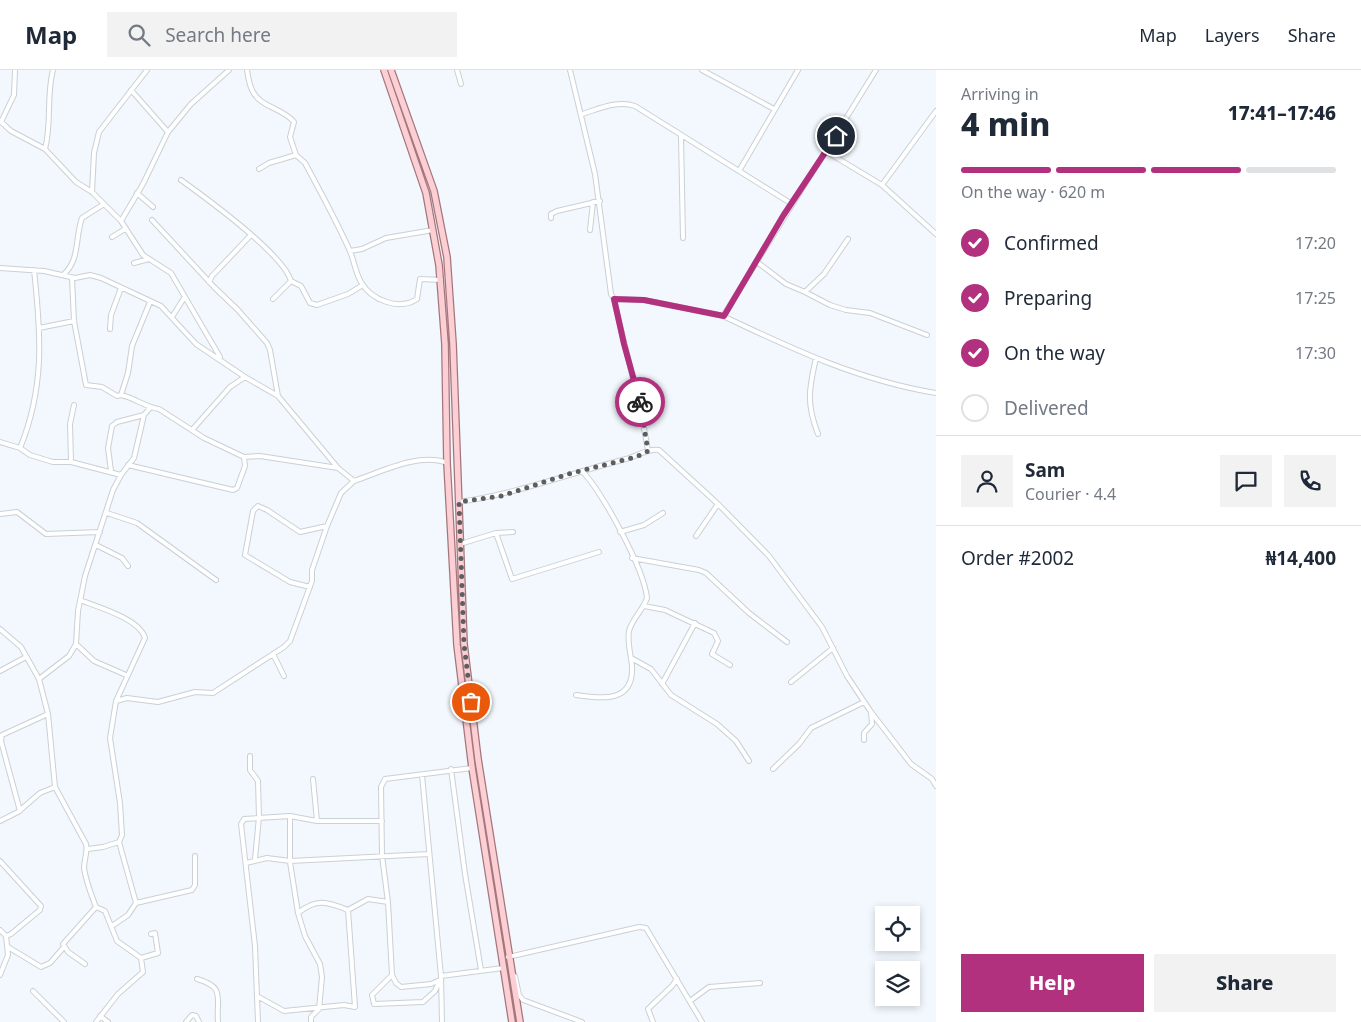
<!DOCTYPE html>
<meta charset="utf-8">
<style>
:root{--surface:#fff;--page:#f2f2f3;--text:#1f2937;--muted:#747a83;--line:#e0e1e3;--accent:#b1317e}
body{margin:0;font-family:"Noto Sans",sans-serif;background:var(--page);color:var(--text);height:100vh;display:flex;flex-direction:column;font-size:19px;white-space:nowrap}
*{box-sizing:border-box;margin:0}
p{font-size:16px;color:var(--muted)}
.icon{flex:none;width:28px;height:28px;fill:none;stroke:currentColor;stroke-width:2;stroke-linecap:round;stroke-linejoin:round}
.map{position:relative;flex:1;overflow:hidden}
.drawer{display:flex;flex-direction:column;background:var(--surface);width:425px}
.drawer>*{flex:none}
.fabs{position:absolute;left:875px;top:836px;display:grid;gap:10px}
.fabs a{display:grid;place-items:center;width:45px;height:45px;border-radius:0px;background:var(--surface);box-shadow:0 2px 8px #0003;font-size:25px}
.pin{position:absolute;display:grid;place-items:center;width:42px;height:42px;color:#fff;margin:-21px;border:2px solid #fff;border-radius:50%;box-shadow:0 1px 5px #0007}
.courier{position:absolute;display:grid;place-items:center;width:50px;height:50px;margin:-25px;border:4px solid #b1317e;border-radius:50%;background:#fff;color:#222;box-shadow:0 1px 6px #0007}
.headline em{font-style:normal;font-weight:800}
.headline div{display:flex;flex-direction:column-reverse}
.headline{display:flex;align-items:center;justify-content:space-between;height:85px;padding:0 25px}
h1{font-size:32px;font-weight:800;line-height:38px}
.bar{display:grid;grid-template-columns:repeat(4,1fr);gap:8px 5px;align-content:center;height:60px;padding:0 25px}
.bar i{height:6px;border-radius:4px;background:var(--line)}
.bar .active{background:var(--accent)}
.bar p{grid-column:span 4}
.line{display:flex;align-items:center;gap:12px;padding:0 25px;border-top:1px solid var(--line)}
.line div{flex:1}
.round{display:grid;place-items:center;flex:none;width:52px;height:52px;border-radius:0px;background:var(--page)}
ol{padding:0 25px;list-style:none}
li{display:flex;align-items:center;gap:15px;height:55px}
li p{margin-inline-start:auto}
li .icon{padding:5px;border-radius:50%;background:var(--accent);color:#fff;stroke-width:4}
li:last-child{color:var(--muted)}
li i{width:28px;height:28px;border:2px solid var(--line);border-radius:50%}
.primary-button{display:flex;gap:10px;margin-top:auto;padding:10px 25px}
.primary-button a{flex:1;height:58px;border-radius:0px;background:var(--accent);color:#fff;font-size:20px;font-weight:800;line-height:58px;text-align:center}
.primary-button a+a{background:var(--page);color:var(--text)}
header{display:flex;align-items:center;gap:30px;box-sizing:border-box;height:70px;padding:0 25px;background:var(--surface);border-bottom:1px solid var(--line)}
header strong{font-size:24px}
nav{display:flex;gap:28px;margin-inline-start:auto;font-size:18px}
.search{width:350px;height:45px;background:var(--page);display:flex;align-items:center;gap:12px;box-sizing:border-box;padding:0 18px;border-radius:0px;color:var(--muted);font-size:19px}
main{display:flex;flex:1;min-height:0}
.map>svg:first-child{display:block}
</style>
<header>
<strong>Map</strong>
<div class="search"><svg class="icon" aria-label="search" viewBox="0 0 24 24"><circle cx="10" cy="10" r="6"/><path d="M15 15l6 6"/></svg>Search here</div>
<nav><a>Map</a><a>Layers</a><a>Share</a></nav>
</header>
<main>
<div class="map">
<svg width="936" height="952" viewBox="0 0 936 952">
<rect width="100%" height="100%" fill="#f2f8fd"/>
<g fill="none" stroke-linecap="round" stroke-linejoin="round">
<defs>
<path id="minor" d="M247 0C248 6 249 14 252 20 259 37 283 38 294 52L290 67 296 85 305 93C320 121 336 150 349 179 354 189 355 202 361 212 371 230 399 241 417 229L420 209 441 210
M457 0 461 14
M570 0 595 104 611 224 614 229C625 280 640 329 648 381
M702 0 774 39
M131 20 168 62
M582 44C599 39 617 30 635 36L739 101
M0 51 11 61 45 79 76 112 92 122 121 151 143 185 171 203 220 287
M1 52 14 25 15 0
M681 66 683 168
M45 79C52 53 46 26 53 0
M827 82 882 115 936 164
M259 99 269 93 296 85
M181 110C206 128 283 184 291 211L273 229
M882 115 936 41
M92 122 94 83 99 62 147 0
M137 123 153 137
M792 134 739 101 798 0
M551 148V144L557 141 600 131
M152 150 214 217 238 240 267 273 270 280 278 326
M121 151 143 114 168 62 191 34 229 0
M590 160 593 132
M112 167 125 159
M350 181 362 179 386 168 433 160
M757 192 786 214 805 222 824 204 848 169
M134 193 149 189
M0 198 44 201 75 208 90 205 101 208 161 236 196 274 245 307 278 326 338 398 354 411C381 402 419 382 447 393
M64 204C80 190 75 167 82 148L104 134
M72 208 74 251 86 315 102 317 117 326 121 325 128 303 132 276 150 232
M291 211 301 216 310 233 317 235 348 224 363 215
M209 212 212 206 250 166
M805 222 830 235 846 240 870 243 927 265
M614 229 644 230 723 246C774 164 825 82 876 0
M723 246C792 279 861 311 936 323
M172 247 184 228
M39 258 74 251
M110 259 111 245 121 218
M816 288C809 319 806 333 818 364
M121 325C135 328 145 337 159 339L204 368 244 387 260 386 338 398
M192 360 230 317 245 307
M0 372 20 378 30 385 53 392H71L121 405
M20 378C45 317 41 264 34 200
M71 392 70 354 74 335
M128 395 233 420 237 418 245 396 244 387
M111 401 108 378 112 356 117 352 144 345
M459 432C516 424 571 403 626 389 637 386 649 378 659 380L718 434 769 486 822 557 847 606 871 642 911 694 932 709 936 716
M107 443 137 453 216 510
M0 444 17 442 46 464 100 462
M620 462 644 455 663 443
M496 463 512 509 599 482
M696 466 718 434
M460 474 496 463 513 462
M96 475 122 488 128 496
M632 488 699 500 706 503 749 543 787 572
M310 517 290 512 245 485 253 441 258 436 267 440 300 462 327 456
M80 530C98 537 140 549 145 568L116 631 110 668 120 733 122 765 119 772 103 777 88 779
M644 536 665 540 714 563 718 571 712 584 730 595
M0 559 21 577 39 609 48 644 55 717 86 774C88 782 84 789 84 798 86 812 91 824 96 837L105 841 117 871 141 888 143 902 118 924 96 952
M76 574 94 591 126 605
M273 584 284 606
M631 588 651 599 671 625 717 654 736 671 749 691
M0 601 26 587
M39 609 69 586 76 574 78 541 85 506 113 420 121 405 134 388 144 345 150 338
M791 612 833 578
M662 614 695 553
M576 625C602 629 634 633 632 596 631 585 627 572 629 561 632 549 643 540 647 528 644 498 602 422 582 401
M116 631 127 628 158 632 195 622 213 623 284 577 290 571 312 511V500L327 456 341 423 354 411
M864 670V663L872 654 871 642
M250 686V700L258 711 259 747 255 789
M451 699 465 804 481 900
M773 699 799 674 811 658 864 632
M422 705 441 906 442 952
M313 709 317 751
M20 741 1 671 2 665 48 644
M290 746V792L298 843 305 866 320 894 322 907 319 939 311 947V952
M0 751 18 742 40 723 55 717
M0 791 41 836 40 840 11 864 6 866 0 860
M246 793 267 788 290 791 429 784
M136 833 192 820 195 815V786
M348 840 368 829 388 832
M298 843C317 828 327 832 348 840
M112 856 128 845 136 833 119 772
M8 877 41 897 50 893 64 877
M508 887 639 857 646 858 702 952
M141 888 158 883 155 863 151 864
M85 894 68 882 63 874 96 837
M0 905 8 885 6 866
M392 905 372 925 374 934 423 932 435 921 440 910
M441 906 503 898
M515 906 519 925 523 930 582 952
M197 909C226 917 216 928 218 952
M440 910 431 914 401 917 396 913 392 905 388 832 382 786 381 717 385 709 472 698
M33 921 64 952
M257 926 284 941 344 935 355 937 348 840
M690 931 709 917 760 913
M100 946 108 952
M186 952 192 945 196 946 199 952
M258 952 255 876 241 754 244 749 290 746 317 751H382
M653 952 648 939 672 916 677 909"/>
<path id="primary" d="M384 0 426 123 439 195 445 274 447 393 457 575 472 698 512 952
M391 0 434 121 447 187 453 274 464 574 478 689 520 952"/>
</defs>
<use href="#minor" stroke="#cad0d5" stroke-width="6"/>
<use href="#primary" stroke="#a5767c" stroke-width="8"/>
<use href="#minor" stroke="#fff" stroke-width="4"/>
<use href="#primary" stroke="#fbcfd4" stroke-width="5.5"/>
</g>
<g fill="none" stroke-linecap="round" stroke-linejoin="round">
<path stroke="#5b5f61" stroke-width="5" stroke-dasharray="0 9" d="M471 632 464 574 459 432 501 426 572 403 636 387 648 381 640 332"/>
<path stroke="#b1317e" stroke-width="6" d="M640 332 624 274 614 229 644 230 724 246 783 146 836 66"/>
</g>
</svg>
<div class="fabs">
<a><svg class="icon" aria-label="locate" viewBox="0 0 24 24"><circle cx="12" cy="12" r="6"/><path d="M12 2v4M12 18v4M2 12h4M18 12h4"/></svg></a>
<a><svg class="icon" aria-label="layers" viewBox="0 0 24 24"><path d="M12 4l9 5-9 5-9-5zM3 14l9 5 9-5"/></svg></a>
</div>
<div class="pin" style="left:471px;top:632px;background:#ea580c"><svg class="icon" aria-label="bag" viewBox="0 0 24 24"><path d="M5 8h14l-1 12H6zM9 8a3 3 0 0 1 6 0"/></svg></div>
<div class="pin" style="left:836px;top:66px;background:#1f2937"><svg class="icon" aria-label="home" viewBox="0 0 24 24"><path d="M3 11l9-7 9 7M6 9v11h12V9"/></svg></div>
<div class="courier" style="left:640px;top:332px"><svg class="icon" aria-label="bike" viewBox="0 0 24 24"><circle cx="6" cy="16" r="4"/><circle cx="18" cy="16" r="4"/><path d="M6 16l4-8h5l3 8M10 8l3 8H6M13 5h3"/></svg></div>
</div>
<section class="drawer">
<div class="headline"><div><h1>4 min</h1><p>Arriving in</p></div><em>17:41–17:46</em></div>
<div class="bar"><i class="active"></i><i class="active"></i><i class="active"></i><i></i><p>On the way · 620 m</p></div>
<ol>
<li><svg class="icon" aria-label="check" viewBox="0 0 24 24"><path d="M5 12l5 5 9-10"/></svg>Confirmed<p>17:20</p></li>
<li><svg class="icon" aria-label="check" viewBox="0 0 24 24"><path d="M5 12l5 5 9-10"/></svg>Preparing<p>17:25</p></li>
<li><svg class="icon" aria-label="check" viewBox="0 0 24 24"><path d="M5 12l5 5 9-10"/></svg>On the way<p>17:30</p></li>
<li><i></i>Delivered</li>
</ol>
<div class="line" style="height:90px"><a class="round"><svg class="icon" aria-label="person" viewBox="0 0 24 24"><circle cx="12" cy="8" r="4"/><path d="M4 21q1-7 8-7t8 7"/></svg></a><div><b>Sam</b><p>Courier · 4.4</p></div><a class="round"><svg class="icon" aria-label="chat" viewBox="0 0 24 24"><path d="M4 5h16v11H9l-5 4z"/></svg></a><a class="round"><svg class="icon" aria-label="phone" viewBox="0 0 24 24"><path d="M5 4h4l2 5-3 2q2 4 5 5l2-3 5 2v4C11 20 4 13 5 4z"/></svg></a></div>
<div class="line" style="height:65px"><div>Order #2002</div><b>₦14,400</b></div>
<div class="primary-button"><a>Help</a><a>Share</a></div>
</section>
</main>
